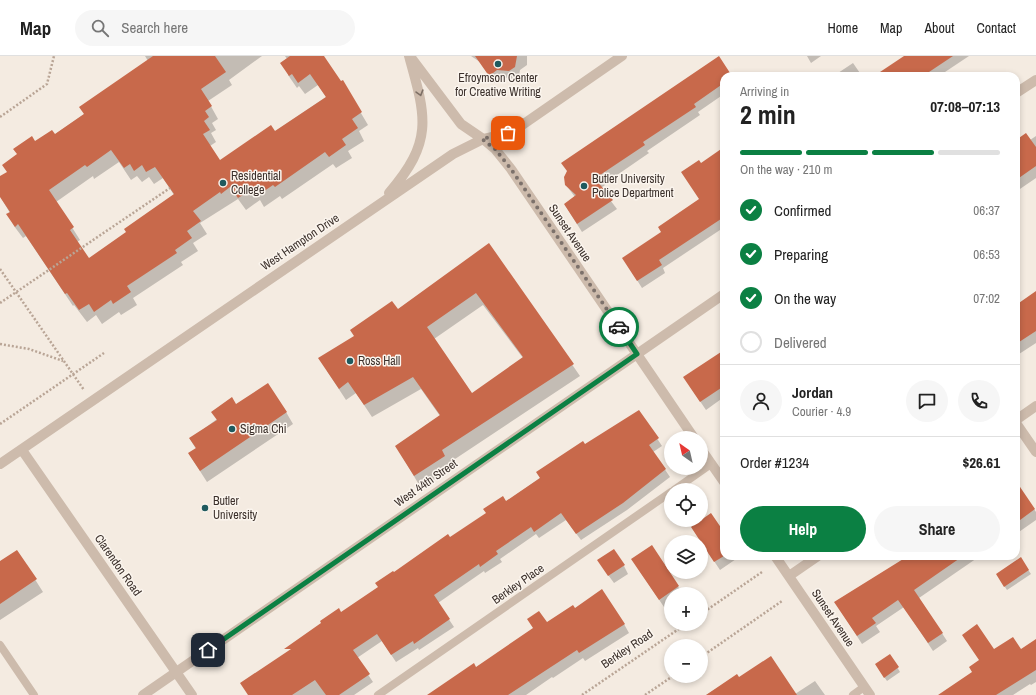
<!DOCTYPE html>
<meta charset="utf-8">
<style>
:root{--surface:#fff;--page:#f6f6f6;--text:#222;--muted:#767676;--line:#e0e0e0;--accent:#0b8043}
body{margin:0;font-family:"Archivo Narrow",sans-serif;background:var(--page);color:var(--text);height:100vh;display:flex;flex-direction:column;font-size:15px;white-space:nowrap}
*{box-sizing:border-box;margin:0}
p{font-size:13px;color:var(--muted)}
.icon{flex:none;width:22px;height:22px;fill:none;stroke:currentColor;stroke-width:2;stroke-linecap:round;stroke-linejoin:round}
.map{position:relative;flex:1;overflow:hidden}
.details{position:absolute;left:720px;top:16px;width:300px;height:488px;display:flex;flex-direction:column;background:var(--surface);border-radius:12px;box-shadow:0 2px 6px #0003}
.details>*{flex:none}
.needle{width:26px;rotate:326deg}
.buttons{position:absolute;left:664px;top:375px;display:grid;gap:8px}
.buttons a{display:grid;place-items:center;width:44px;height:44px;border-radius:50%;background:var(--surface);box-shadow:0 2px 6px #0003;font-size:20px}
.pin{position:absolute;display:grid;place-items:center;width:34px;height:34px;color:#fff;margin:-17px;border-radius:8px;box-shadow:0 2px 6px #0006}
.courier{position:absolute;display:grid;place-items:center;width:40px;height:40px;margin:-20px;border:3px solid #0b8043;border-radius:50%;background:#fff;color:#222;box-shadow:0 1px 5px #0007}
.head em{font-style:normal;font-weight:700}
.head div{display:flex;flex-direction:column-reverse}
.head{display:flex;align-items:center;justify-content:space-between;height:68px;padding:0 20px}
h1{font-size:26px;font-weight:700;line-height:30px}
.bar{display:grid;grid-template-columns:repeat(4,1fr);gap:6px 4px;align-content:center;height:48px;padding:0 20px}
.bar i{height:5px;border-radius:3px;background:var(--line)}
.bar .selected{background:var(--accent)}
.bar p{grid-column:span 4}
.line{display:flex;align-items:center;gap:10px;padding:0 20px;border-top:1px solid var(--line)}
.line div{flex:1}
.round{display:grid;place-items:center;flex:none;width:42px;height:42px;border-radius:21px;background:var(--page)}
ol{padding:0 20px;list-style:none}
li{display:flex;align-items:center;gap:12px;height:44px}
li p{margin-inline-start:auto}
li .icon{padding:4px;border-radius:50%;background:var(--accent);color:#fff;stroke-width:4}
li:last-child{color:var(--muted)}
li i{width:22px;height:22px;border:2px solid var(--line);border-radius:50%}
.primary-button{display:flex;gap:8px;margin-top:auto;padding:8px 20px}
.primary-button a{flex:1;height:46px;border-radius:24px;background:var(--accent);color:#fff;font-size:16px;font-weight:700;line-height:46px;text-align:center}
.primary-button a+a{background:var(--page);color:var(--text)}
header{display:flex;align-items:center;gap:24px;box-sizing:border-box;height:56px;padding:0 20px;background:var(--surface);border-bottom:1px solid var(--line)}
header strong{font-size:19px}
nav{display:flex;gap:22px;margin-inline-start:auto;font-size:14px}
.search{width:280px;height:36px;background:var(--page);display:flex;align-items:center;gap:10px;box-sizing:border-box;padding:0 14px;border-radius:22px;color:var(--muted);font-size:15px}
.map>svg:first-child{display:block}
</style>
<header>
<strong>Map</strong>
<div class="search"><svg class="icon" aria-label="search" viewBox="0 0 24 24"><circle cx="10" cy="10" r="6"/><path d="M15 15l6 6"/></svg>Search here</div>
<nav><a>Home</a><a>Map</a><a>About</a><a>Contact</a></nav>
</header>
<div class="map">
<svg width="1036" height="639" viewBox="0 0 1036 639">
<rect width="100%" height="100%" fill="#f4ebe1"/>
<path fill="#0003" fill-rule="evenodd" d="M145 0H262L229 24 232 29 208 45 218 63 212 67 216 74 211 77 216 86 210 90 220 106 274 76 326 41 318 29 305 38 299 30 297 32 288 19 287 3 285 0H323L341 27 342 25 368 69 359 75 364 85 348 95 352 102 336 112 333 108 282 143 280 140 264 151 260 144 246 154 238 143 200 167 207 178 193 187 198 195 181 206 183 209 133 242 137 249 121 259 119 256 102 268 96 259 87 266 74 249 73 250 26 180 23 182 14 170 8 158 10 157 0 140V122L7 117 35 86 54 79 84 58 148 5ZM119 106 131 124 137 120 142 126 149 121 154 128 163 122 174 139 127 177 88 204 77 186 80 184 56 146 93 120 94 123Z
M471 0H527V9L520 14 519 20 514 23 502 21 494 27 480 6Z
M807 0H821L811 7Z
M906 0H969L939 20H888Z
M718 1 731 20H724V38L698 56 700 59 647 95 649 97 604 128 605 129 601 132 617 153 582 176 565 149 575 141 566 129Z
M853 7 862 20H840L838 17Z
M1036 80V122L1017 135 1019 139 1016 142V85L1030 84Z
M724 92V173L723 172 663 212 665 217 642 232 628 210 662 177 700 144 701 108Z
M489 189 580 320 449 407 451 413 421 432 396 390 440 360 421 333 372 361 356 337 346 344 327 315 397 254ZM483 249 523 302 472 339 434 283Z
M1036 236V287L1016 300V250Z
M724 294V341L706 354 689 329Z
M236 349 286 356 293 368 207 426 189 398 196 393 190 383Z
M639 355 662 390 653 396 670 421 627 454 581 484 566 464 539 482 536 478 500 503 502 506 485 517 484 515 438 547 454 571 419 594 418 592 396 606 382 585 357 602 373 626 354 639H249L294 592 379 532 394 518 506 446 585 390Z
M1021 434 1036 456V464L1016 478V438Z
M692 472 724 478V500L739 501 720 514Z
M651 491 683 538H671V547L664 551 637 511Z
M17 495 43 536 0 564V506Z
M910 500H980L919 542 947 585 933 595 904 551 876 570 880 576 862 588 835 546Z
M1020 502 1031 518 1007 534 999 522Z
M624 510 628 518 614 527 603 512Z
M575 553 624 568 629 577 585 605 583 602 553 622 552 621 526 639H428L476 612 547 568Z
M1036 584V626L1031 629 1030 628 1013 639H941L973 616 994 594H1021Z
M890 599 900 616 887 625 878 612Z
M737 620 739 623 795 638 815 625 825 639H706Z"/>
<path fill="#c8694b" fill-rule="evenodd" d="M153 0H215L226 16 201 33 212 50 205 55 209 61 204 65 210 74 203 78 220 104 271 69 275 75 326 41 310 18 298 27 292 18 289 20 280 7 290 0H324L341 25 343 24 362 56 352 63 358 72 342 83 346 89 329 101 325 96 275 131 273 129 257 140 252 133 238 142 230 131 221 138 220 136 193 155 201 165 187 175 192 182 175 194 177 197 127 230 131 236 113 248 111 244 94 256 89 248 79 254 67 237 65 238 18 168 15 171 6 158 10 156 0 141V120L7 116 2 109 17 98 13 93 32 80 35 85 52 74 55 78 84 58 79 51ZM111 94 124 112 130 108 134 115 142 109 146 116 155 111 174 138 124 173 126 176 89 202 70 174 74 171 49 134 85 109 87 111Z
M475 0H517L515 11 509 15 497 14 489 20Z
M719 0 732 20H724V27L694 48 696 51 643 86 645 89 600 119 601 121 596 124 613 144 577 168 564 148 576 139 565 129 564 121 567 115 561 107Z
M904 0H953L923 20H874Z
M1026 77 1036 91V110L1016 124V84Z
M724 91V161L659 204 662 209 637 225 622 202 661 176 658 171 699 143 681 116 699 104 701 107Z
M489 187 574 308 442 394 445 400 414 420 395 390 440 359 413 321 364 349 348 326 339 333 318 302 354 280 350 274 392 245 398 253ZM476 237 523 301 472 337 427 271Z
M1036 235V275L1016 288V249Z
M724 294V330L700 346 683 321Z
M268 327 287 356 200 415 188 397 196 392 189 382 217 364 211 356 232 341 236 348Z
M639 354 659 382 649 389 666 413 623 447 576 478 561 457 534 476 531 471 496 495 498 498 480 511 479 508 434 539 450 563 414 588 413 585 391 599 377 578 353 594 370 618 339 639H326L315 624 292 639H248L240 627 291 593H284L321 567 320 565 339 552 341 556 378 531 375 527 393 515 394 516 448 478 450 481 486 457 483 453 503 440 506 445 540 422 536 416 583 385 585 388Z
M1016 425 1035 453 1016 467Z
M711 457 724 476V500L714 506 691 471Z
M652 489 679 530 659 544 631 503Z
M614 493 625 509 608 520 597 504Z
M17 494 37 523 0 548V505Z
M908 500H963L914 534 943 577 928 587 898 544 872 562 876 567 857 580 834 546Z
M1021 501 1029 514 1004 531 996 518Z
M602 533 625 568 579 597 577 594 508 639H427L474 607 476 611 533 572 527 563 539 555 547 566 573 549 575 552Z
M977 568 994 593 1013 581 1021 593 1036 583V614L996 639H938L972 616 969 611 979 604 962 579Z
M890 598 899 611 884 622 875 608Z
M771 600 797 639H706L737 618 739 621Z"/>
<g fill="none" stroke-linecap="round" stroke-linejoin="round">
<path stroke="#b9a596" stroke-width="2.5" stroke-dasharray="2 2" stroke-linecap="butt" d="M0 61 47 28 54 0
M0 213 84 334
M0 247 170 132
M0 288 29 293 63 305
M0 368 104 297
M701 558 762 516
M701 601 782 545
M582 639 686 568
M645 639 673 620"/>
<path stroke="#cdbbac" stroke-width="8" d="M674 434 711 408
M0 589 34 639
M378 639 671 436
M853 639 864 631"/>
<path stroke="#cdbbac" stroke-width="10" d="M1016 37 1036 24
M483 83 495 93 511 113 694 382
M483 83 508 77 515 74 622 0
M1016 364 1036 350
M1016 367 1036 396
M701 393 724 426
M775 500 870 639
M789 520 818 500
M143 639 724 238"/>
<path stroke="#cdbbac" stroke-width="10" d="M412 3 461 68 483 83
M389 137C434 85 426 61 409 0
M22 394 192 639
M0 408 453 98 483 83"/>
</g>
<defs><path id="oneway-chevron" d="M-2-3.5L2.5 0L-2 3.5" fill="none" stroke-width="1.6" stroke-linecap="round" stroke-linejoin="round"/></defs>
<use stroke="#7d6f65" href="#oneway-chevron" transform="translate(420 37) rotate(74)"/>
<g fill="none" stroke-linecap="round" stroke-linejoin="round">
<path stroke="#7c716b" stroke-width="4" stroke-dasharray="0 7.2" d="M508 77 482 83 495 93 511 113 619 271"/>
<path stroke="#0b8043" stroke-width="5" d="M208 594 637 298 619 271"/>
</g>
<g fill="#1f5a5e" stroke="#fbf5ee" stroke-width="1.5">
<circle cx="498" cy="8" r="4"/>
<circle cx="223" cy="127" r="4"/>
<circle cx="584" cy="130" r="4"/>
<circle cx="350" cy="305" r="4"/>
<circle cx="232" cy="373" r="4"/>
<circle cx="205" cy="452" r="4"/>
</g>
<g text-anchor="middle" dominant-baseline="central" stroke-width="3" stroke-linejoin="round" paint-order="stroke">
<g font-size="12" fill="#3b302b" stroke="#fbf5ee" text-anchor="start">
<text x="498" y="22" text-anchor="middle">Efroymson Center<tspan x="498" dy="14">for Creative Writing</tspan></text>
<text x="231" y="120">Residential<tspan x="231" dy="14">College</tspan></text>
<text x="592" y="123">Butler University<tspan x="592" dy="14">Police Department</tspan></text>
<text x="358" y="305">Ross Hall</text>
<text x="240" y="373">Sigma Chi</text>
<text x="213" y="445">Butler<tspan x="213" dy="14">University</tspan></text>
</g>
<g font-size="12" fill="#3b302b" stroke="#fbf5ee">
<text transform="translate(570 177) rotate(56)">Sunset Avenue</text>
<text transform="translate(300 186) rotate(-34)">West Hampton Drive</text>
<text transform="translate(426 427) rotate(-35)">West 44th Street</text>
<text transform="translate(118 509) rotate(55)">Clarendon Road</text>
<text transform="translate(518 528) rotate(-35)">Berkley Place</text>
<text transform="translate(833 562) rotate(56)">Sunset Avenue</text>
<text transform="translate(627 593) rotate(-34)">Berkley Road</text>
</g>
</g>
</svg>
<div class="buttons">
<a><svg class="needle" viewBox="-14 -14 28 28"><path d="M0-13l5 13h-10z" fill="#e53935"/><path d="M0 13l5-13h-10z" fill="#767676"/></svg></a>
<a><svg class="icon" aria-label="locate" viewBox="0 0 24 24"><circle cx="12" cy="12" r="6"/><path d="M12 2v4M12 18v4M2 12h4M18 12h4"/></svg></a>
<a><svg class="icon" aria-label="layers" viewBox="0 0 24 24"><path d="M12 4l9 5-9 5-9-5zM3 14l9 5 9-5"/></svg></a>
<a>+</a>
<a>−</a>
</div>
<div class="pin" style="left:508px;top:77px;background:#ea580c"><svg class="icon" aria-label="bag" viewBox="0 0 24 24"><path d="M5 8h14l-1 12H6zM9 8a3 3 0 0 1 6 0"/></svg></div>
<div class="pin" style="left:208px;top:594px;background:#1f2937"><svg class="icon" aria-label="home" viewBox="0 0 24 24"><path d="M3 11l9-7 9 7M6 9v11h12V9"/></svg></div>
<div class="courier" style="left:619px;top:271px"><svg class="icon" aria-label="car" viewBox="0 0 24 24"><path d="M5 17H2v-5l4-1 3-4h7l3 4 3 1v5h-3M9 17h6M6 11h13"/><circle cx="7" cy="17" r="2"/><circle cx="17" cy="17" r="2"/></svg></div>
<section class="details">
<div class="head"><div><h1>2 min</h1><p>Arriving in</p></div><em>07:08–07:13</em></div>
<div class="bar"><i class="selected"></i><i class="selected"></i><i class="selected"></i><i></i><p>On the way · 210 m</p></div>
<ol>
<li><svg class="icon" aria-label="check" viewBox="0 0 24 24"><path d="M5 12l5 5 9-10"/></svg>Confirmed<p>06:37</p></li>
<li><svg class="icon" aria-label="check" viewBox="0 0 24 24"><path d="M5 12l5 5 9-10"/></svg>Preparing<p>06:53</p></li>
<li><svg class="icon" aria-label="check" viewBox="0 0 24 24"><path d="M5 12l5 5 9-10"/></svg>On the way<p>07:02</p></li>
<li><i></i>Delivered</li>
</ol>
<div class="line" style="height:72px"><a class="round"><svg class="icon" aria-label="person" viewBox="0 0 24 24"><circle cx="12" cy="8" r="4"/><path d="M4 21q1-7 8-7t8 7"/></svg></a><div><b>Jordan</b><p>Courier · 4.9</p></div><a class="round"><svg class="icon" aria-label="chat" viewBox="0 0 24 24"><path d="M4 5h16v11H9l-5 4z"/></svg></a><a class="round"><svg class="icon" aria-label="phone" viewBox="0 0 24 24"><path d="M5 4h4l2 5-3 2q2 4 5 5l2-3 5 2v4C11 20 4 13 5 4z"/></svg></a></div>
<div class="line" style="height:52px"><div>Order #1234</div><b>$26.61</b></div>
<div class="primary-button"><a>Help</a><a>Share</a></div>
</section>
</div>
